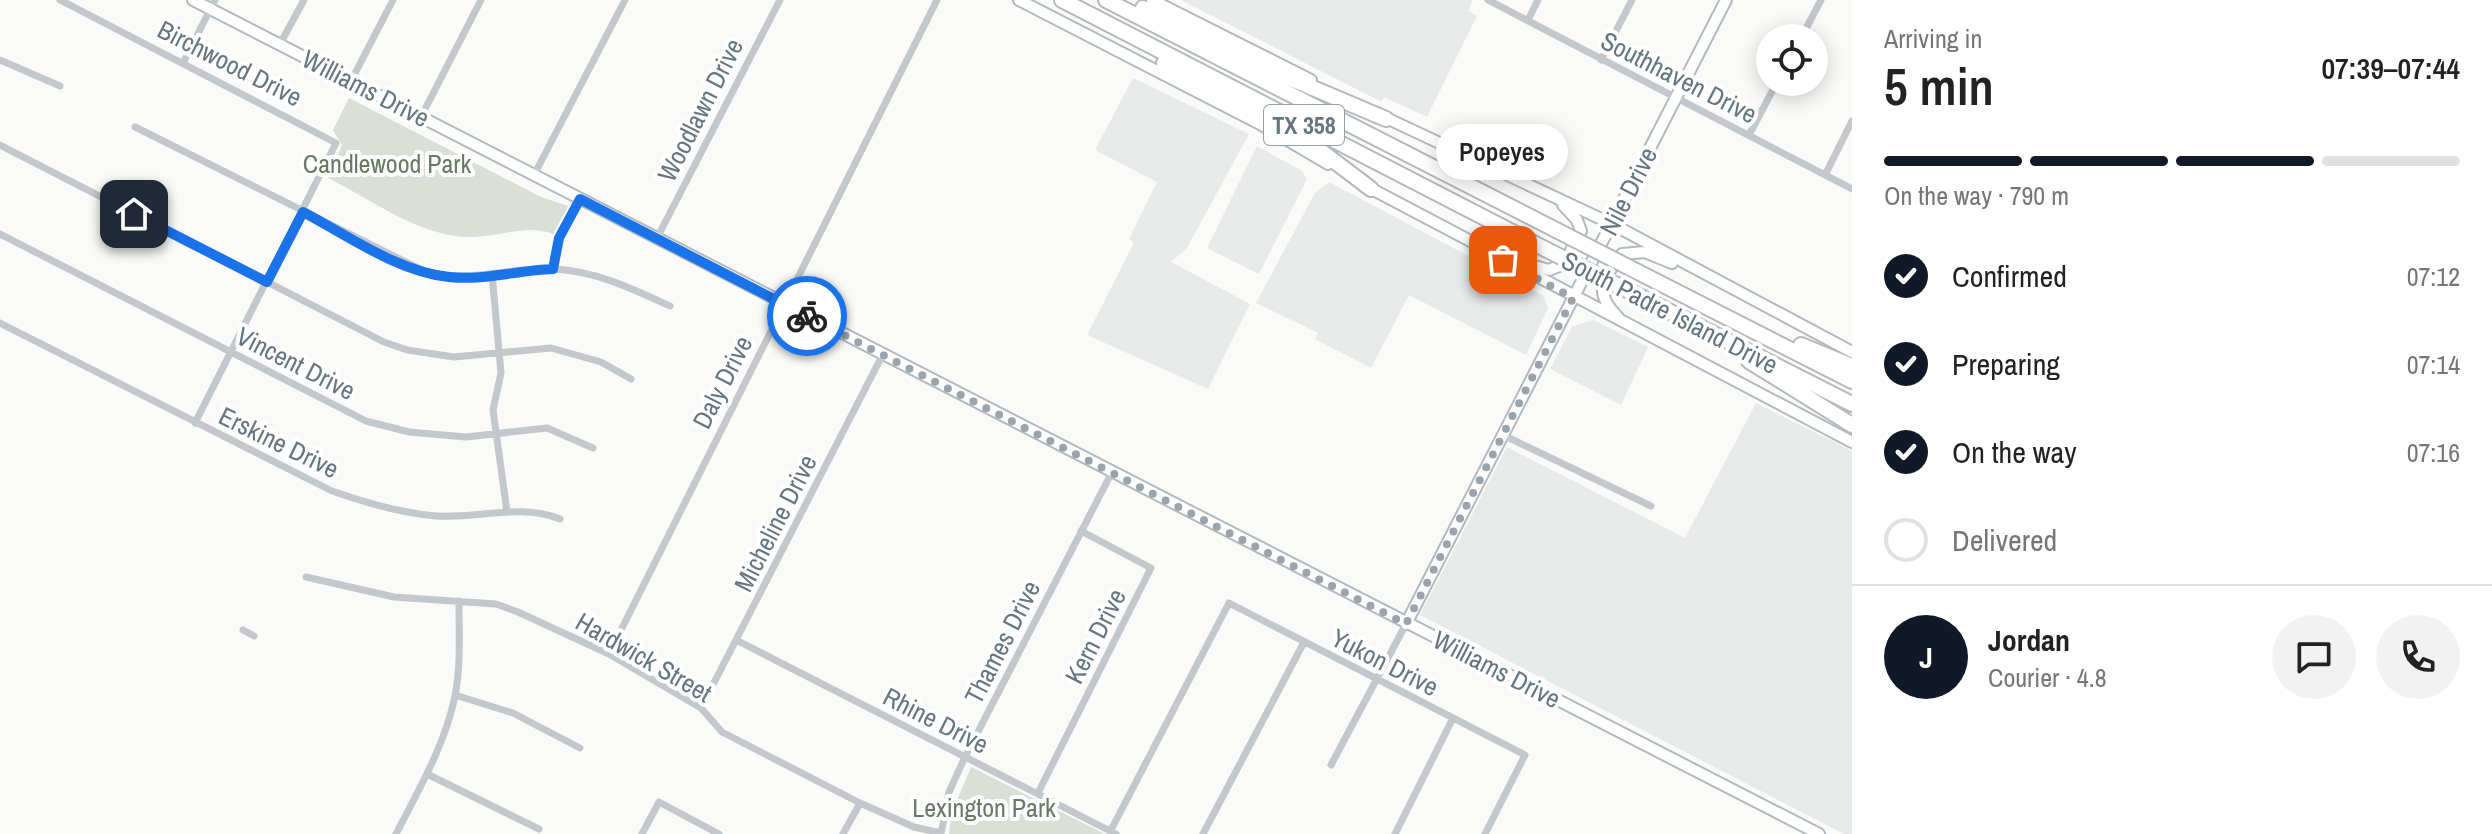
<!DOCTYPE html>
<meta charset="utf-8">
<style>
:root{--surface:#fff;--page:#f2f2f2;--text:#222;--muted:#767676;--line:#e0e0e0;--accent:#111827}
body{margin:0;font-family:"Archivo Narrow",sans-serif;background:var(--page);color:var(--text);height:100vh;display:flex;flex-direction:column;font-size:30px;white-space:nowrap}
*{box-sizing:border-box;margin:0}
p{font-size:26px;color:var(--muted)}
.icon{flex:none;width:44px;height:44px;fill:none;stroke:currentColor;stroke-width:2;stroke-linecap:round;stroke-linejoin:round}
.map{position:relative;flex:1;overflow:hidden}
.sheet{display:flex;flex-direction:column;background:var(--surface);width:640px}
.sheet>*{flex:none}
.controls{position:absolute;left:1756px;top:24px;display:grid;gap:16px}
.controls a{display:grid;place-items:center;width:72px;height:72px;border-radius:50%;background:var(--surface);box-shadow:0 4px 20px #0003;font-size:40px}
.pin{position:absolute;display:grid;place-items:center;width:68px;height:68px;color:#fff;margin:-34px;border-radius:16px;box-shadow:0 4px 12px #0006}
.courier{position:absolute;display:grid;place-items:center;width:80px;height:80px;margin:-40px;border:6px solid #1a73e8;border-radius:50%;background:#fff;color:#222;box-shadow:0 2px 10px #0007}
.bubble{position:absolute;height:56px;border-radius:28px;background:var(--surface);box-shadow:0 4px 20px #0003;font-size:26px;font-weight:600;line-height:56px;text-align:center}
.overview em{font-style:normal;font-weight:600}
.overview div{display:flex;flex-direction:column-reverse}
.overview{display:flex;align-items:center;justify-content:space-between;height:136px;padding:0 32px}
h1{font-size:52px;font-weight:600;line-height:60px}
.bar{display:grid;grid-template-columns:repeat(4,1fr);gap:12px 8px;align-content:center;height:96px;padding:0 32px}
.bar i{height:10px;border-radius:6px;background:var(--line)}
.bar .selected{background:var(--accent)}
.bar p{grid-column:span 4}
.line{display:flex;align-items:center;gap:20px;padding:0 32px;border-top:2px solid var(--line)}
.line div{flex:1}
.round{display:grid;place-items:center;flex:none;width:84px;height:84px;border-radius:42px;background:var(--page)}
ol{padding:0 32px;list-style:none}
li{display:flex;align-items:center;gap:24px;height:88px}
li p{margin-inline-start:auto}
li .icon{padding:8px;border-radius:50%;background:var(--accent);color:#fff;stroke-width:4}
li:last-child{color:var(--muted)}
li i{width:44px;height:44px;border:4px solid var(--line);border-radius:50%}
main{display:flex;flex:1;min-height:0}
.map>svg:first-child{display:block}
</style>
<main>
<div class="map">
<svg width="1852" height="834" viewBox="0 0 1852 834">
<rect width="100%" height="100%" fill="#fafaf8"/>
<path fill="#e8e9e9" d="M1181 0H1473L1468 11 1477 16 1427 117 1384 97 1382 102Z
M1133 78 1249 134 1187 248 1171 262 1250 304 1208 389 1087 335 1134 243 1129 239 1157 182 1095 150Z
M1257 146 1302 171 1307 179 1259 274 1207 248Z
M1329 182 1544 296 1548 308 1526 355 1409 295 1371 368 1315 339 1318 333 1256 303 1315 193Z
M1593 320 1648 347 1621 405 1550 369 1572 327Z
M1756 403 1852 451V834H1844L1420 615 1507 447 1685 538Z"/>
<path fill="#dadfd7" d="M349 98 541 197 568 206 553 234C525 223 495 239 466 237 418 235 370 199 328 178L342 145 333 130Z
M971 767 1105 834H949L952 812Z"/>
<g fill="none" stroke-linecap="round" stroke-linejoin="round">
<defs>
<path id="secondary" d="M193 0 1819 834
M1019 0 1260 124 1328 164
M1152 0 1311 80
M1382 116 1612 224 1852 352
M1366 186 1852 442
M1513 260 1549 270 1564 264 1581 231 1577 220 1563 205
M1618 317C1593 293 1602 279 1622 254L1645 252 1672 263
M1406 624 1726 0"/>
<path id="highway" d="M1062 0 1547 250
M1106 0 1556 230
M1143 8 1261 66 1386 119
M1164 63 1309 142 1371 189
M1636 271 1852 381
M1627 290 1852 404
M1801 345 1852 366
M1749 361 1852 425"/>
</defs>
<use href="#secondary" stroke="#b3babf" stroke-width="14"/>
<use href="#highway" stroke="#b4b9bd" stroke-width="18"/>
<path stroke="#c3c8cc" stroke-width="7" d="M60 0 336 143 195 423
M1488 0 1852 189
M1528 20 1538 0
M1801 38 1821 0
M280 44 304 0
M0 60 60 86
M1601 60 1632 0
M184 61 215 0
M351 81 393 0
M421 117 481 0
M135 127 426 272C470 283 510 267 554 269 596 271 633 289 670 306
M1749 135 1777 82
M0 145 384 342 407 350 454 357 551 348 601 362 631 379
M534 175 625 0
M1825 175 1852 121
M0 234 366 421 409 432 466 437 547 428 593 448
M657 238 780 0
M553 269 559 238 580 199
M492 274 501 373 493 410 507 512
M0 323 332 491C366 503 400 513 436 516 478 519 520 503 560 519
M1503 435 1651 506
M306 577 394 597 496 604 518 612 609 654 701 708 722 732 860 803 914 827 941 833
M243 630 254 636
M738 641 1116 834
M609 654 937 0
M455 695 513 713 580 748
M701 708 883 354
M1331 765 1406 624
M427 774 539 829
M1038 793 1151 568 1081 531
M1111 830 1229 603 1525 755 1485 834
M396 834C419 789 445 745 455 696 461 665 459 633 459 601
M642 834 659 802 719 834
M843 834 860 803
M941 834 949 792 965 757 1112 472
M1203 834 1303 644
M1395 834 1453 718"/>
<use href="#secondary" stroke="#fff" stroke-width="10"/>
<use href="#highway" stroke="#fff" stroke-width="14"/>
<defs>
<path id="highway-bridge" d="M1556 230 1636 271
M1547 250 1627 290"/>
</defs>
<use href="#highway-bridge" stroke="#b4b9bd" stroke-width="18" stroke-linecap="butt"/>
<use href="#highway-bridge" stroke="#fff" stroke-width="14"/>
</g>
<g fill="none" stroke-linecap="round" stroke-linejoin="round">
<path stroke="#99a4ac" stroke-width="8" stroke-dasharray="0 14.4" d="M807 316 1406 624 1573 298 1503 260"/>
<path stroke="#1a73e8" stroke-width="10" d="M134 214 267 282 303 212C347 235 398 272 449 277 483 281 519 270 553 269L559 238 580 199 807 316"/>
</g>
<g text-anchor="middle" dominant-baseline="central" stroke-width="8" stroke-linejoin="round" paint-order="stroke">
<rect fill="#fff" stroke="#939fa8" stroke-width="2" x="1264" y="105" width="80" height="40" rx="6"/>
<g font-size="24" font-weight="bold" fill="#657683">
<text x="1304" y="125">TX 358</text>
</g>
<g font-size="26" fill="#657683" stroke="#fff">
<text transform="translate(230 63) rotate(27)">Birchwood Drive</text>
<text transform="translate(1679 77) rotate(27)">Southhaven Drive</text>
<text transform="translate(366 88) rotate(27)">Williams Drive</text>
<text transform="translate(700 110) rotate(-63)">Woodlawn Drive</text>
<text transform="translate(1628 191) rotate(-63)">Nile Drive</text>
<text transform="translate(1670 312) rotate(27)">South Padre Island Drive</text>
<text transform="translate(296 363) rotate(27)">Vincent Drive</text>
<text transform="translate(722 382) rotate(-63)">Daly Drive</text>
<text transform="translate(279 442) rotate(26)">Erskine Drive</text>
<text transform="translate(775 523) rotate(-63)">Micheline Drive</text>
<text transform="translate(1095 636) rotate(-63)">Kern Drive</text>
<text transform="translate(1002 642) rotate(-63)">Thames Drive</text>
<text transform="translate(644 657) rotate(30)">Hardwick Street</text>
<text transform="translate(1385 662) rotate(27)">Yukon Drive</text>
<text transform="translate(1497 669) rotate(27)">Williams Drive</text>
<text transform="translate(936 720) rotate(27)">Rhine Drive</text>
</g>
<g font-size="26" fill="#687a64" stroke="#fff">
<text x="387" y="163">Candlewood Park</text>
<text x="984" y="807">Lexington Park</text>
</g>
</g>
</svg>
<div class="controls">
<a><svg class="icon" aria-label="locate" viewBox="0 0 24 24"><circle cx="12" cy="12" r="6"/><path d="M12 2v4M12 18v4M2 12h4M18 12h4"/></svg></a>
</div>
<div class="pin" style="left:1503px;top:260px;background:#ea580c"><svg class="icon" aria-label="bag" viewBox="0 0 24 24"><path d="M5 8h14l-1 12H6zM9 8a3 3 0 0 1 6 0"/></svg></div>
<div class="pin" style="left:134px;top:214px;background:#1f2937"><svg class="icon" aria-label="home" viewBox="0 0 24 24"><path d="M3 11l9-7 9 7M6 9v11h12V9"/></svg></div>
<div class="courier" style="left:807px;top:316px"><svg class="icon" aria-label="bike" viewBox="0 0 24 24"><circle cx="6" cy="16" r="4"/><circle cx="18" cy="16" r="4"/><path d="M6 16l4-8h5l3 8M10 8l3 8H6M13 5h3"/></svg></div>
<div class="bubble" style="left:1436px;top:124px;width:132px">Popeyes</div>
</div>
<section class="sheet">
<div class="overview"><div><h1>5 min</h1><p>Arriving in</p></div><em>07:39–07:44</em></div>
<div class="bar"><i class="selected"></i><i class="selected"></i><i class="selected"></i><i></i><p>On the way · 790 m</p></div>
<ol>
<li><svg class="icon" aria-label="check" viewBox="0 0 24 24"><path d="M5 12l5 5 9-10"/></svg>Confirmed<p>07:12</p></li>
<li><svg class="icon" aria-label="check" viewBox="0 0 24 24"><path d="M5 12l5 5 9-10"/></svg>Preparing<p>07:14</p></li>
<li><svg class="icon" aria-label="check" viewBox="0 0 24 24"><path d="M5 12l5 5 9-10"/></svg>On the way<p>07:16</p></li>
<li><i></i>Delivered</li>
</ol>
<div class="line" style="height:144px"><b class="round" style="background:var(--accent);color:#fff">J</b><div><b>Jordan</b><p>Courier · 4.8</p></div><a class="round"><svg class="icon" aria-label="chat" viewBox="0 0 24 24"><path d="M4 5h16v11H9l-5 4z"/></svg></a><a class="round"><svg class="icon" aria-label="phone" viewBox="0 0 24 24"><path d="M5 4h4l2 5-3 2q2 4 5 5l2-3 5 2v4C11 20 4 13 5 4z"/></svg></a></div>
</section>
</main>
